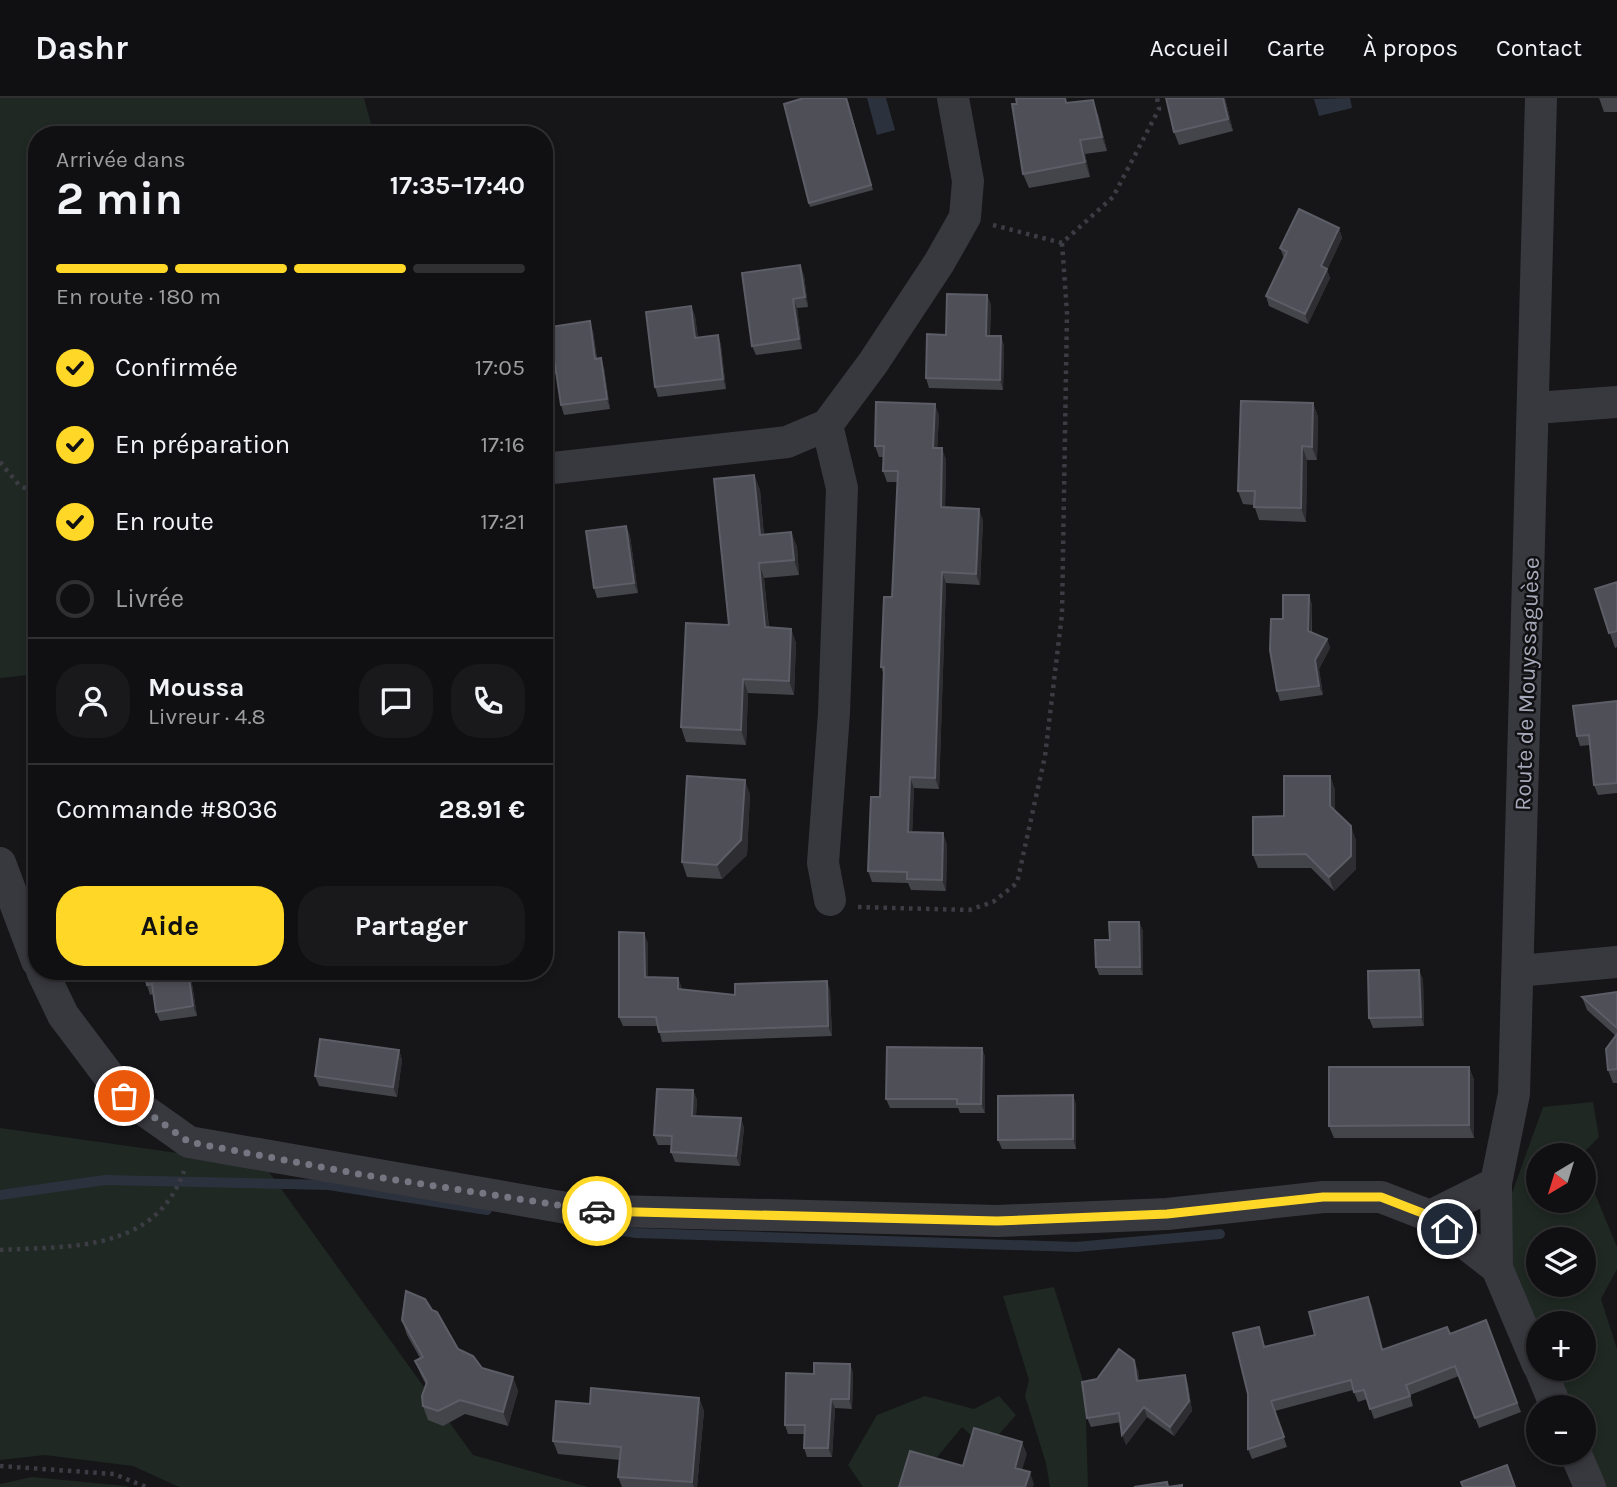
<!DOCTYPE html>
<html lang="fr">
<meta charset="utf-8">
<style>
:root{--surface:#101012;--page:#19191b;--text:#f1f3f6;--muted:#9c9d9f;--line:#303032;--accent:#ffd727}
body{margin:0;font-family:Karla,sans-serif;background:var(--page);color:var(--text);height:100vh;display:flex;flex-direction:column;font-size:26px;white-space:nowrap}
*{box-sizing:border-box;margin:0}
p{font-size:23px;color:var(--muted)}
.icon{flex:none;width:38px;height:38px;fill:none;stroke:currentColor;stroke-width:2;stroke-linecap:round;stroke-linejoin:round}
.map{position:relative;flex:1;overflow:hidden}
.panel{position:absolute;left:28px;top:28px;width:525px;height:854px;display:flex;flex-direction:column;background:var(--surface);border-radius:28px;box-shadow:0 4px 10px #0003,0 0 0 2px var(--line)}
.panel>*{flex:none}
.needle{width:46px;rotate:218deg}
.buttons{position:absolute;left:1526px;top:1045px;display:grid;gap:14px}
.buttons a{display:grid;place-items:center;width:70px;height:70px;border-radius:50%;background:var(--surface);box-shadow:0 4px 10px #0003,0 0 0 2px var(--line);font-size:35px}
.pin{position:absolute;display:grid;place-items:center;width:60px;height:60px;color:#fff;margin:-30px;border:4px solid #fff;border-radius:50%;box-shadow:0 2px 7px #0007}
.courier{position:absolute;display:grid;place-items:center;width:70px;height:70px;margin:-35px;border:5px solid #ffd727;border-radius:50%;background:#fff;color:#222;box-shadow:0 2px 9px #0007}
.summary em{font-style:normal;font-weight:700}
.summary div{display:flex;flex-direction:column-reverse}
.summary{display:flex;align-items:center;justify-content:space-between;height:119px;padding:0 28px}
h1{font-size:46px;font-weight:700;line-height:52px}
.bar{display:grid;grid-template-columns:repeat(4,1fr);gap:10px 7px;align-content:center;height:84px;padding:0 28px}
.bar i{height:9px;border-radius:5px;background:var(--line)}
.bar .selected{background:var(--accent)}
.bar p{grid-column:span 4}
.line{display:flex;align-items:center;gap:18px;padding:0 28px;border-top:2px solid var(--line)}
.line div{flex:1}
.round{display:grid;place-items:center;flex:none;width:74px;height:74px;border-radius:28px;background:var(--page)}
ol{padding:0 28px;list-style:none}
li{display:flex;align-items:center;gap:21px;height:77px}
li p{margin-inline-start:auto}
li .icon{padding:7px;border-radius:50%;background:var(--accent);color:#111;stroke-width:4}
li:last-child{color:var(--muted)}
li i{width:38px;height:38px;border:4px solid var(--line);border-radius:50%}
.primary-button{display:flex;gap:14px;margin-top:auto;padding:14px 28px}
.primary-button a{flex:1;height:80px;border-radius:28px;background:var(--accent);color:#111;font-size:28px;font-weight:700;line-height:80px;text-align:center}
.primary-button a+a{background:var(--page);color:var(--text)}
header{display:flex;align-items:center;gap:42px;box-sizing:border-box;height:98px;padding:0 35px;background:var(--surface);border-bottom:2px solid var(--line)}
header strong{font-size:33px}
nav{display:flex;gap:38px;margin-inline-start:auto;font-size:24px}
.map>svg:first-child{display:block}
</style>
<header>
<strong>Dashr</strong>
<nav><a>Accueil</a><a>Carte</a><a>À propos</a><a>Contact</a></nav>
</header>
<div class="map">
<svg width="1617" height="1389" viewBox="0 0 1617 1389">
<rect width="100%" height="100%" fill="#161618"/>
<path fill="#1f2822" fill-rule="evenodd" d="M0 0H364L374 37H37V576L0 580Z
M1593 1004 1599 1039 1581 1057H1538V1102H1584V1069L1617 1149V1171L1601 1201 1617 1251V1389H1577L1584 1354V1309H1546L1489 1159 1543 1009ZM1538 1141H1584V1186H1538ZM1538 1225H1584V1270H1538Z
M0 1030 264 1067 473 1357 588 1389H179L133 1368 45 1357 0 1362Z
M1054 1189 1085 1289 1088 1389H1050L1046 1365 1025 1298 1029 1282 1003 1198Z
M925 1298 974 1311 999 1298 1016 1317 986 1351 962 1329 923 1376 920 1389H863L848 1367 877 1317Z
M32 1379 126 1388 128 1389H0V1386Z"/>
<path fill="#2b323d" d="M867 0H886L895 32 877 37Z
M1350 0 1352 10 1319 18 1314 1Z"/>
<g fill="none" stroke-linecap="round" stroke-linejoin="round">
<path stroke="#2b323d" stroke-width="10" d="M0 1097 105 1082 329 1087 487 1112
M581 1126 636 1135 1076 1149 1220 1136"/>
<path stroke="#3c3d44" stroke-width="4.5" stroke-dasharray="3.5 5" stroke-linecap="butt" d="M993 127 1062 145 1113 99 1159 11 1157 0
M0 364 19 387 37 396
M858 809 969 812 993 804 1017 785 1045 658 1062 516 1067 215 1062 145
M0 1152C72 1148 155 1154 184 1073
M0 1368 114 1376 146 1389"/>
<path stroke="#38383f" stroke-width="32" d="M1535 310 1617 304
M827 327 842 390 834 615 823 765 830 802
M544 371 787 344 827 327 873 265 939 165 965 119 968 83 953 0
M0 765 37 863
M42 873 63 917 124 998 189 1044 578 1112 997 1123 1167 1116 1323 1099H1381L1430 1118 1497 1170 1538 1267
M1518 873 1617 864
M1430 1118 1496 1085
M1497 1170 1496 1085 1514 996 1541 0
M1540 1270 1556 1309
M1575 1354 1590 1389"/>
</g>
<path fill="#44454b" d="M847 0 873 92 810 109 809 105Z
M1225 0 1233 33 1179 47 1174 34Z
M1599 0H1617V14H1604Z
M1098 16 1107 53 1085 56 1090 79 1029 90 1023 76Z
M1339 130 1342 140 1327 172 1330 180 1308 226 1269 208 1266 198 1284 160 1280 150Z
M804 177 808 209 797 210 802 251 756 257 752 248Z
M987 197 991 207 990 238H1001L1004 248 1003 292 929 290 926 280 946 237Z
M691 208 695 218 698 240 718 237 721 247 726 291 658 299 655 289Z
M544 230 593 233 597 260 604 270 610 311 564 317 561 307 556 276 544 278Z
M1313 305 1318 319 1317 362H1307L1306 424 1259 422 1254 407 1243 406 1238 393Z
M939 317 937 350 946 361 945 409 983 422 980 487 946 485 939 691 914 690 912 734 947 746 946 793 911 792 908 785 872 784 868 773 880 699 884 577 881 569 892 499 897 384H887L883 373 884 359H879L875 348Z
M754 377 760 392 764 437 791 434 797 449 799 477 764 480 769 529 791 531 796 545 794 597 748 595 746 647 686 644 681 629 729 527Z
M626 428 630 438 638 495 597 500 594 490Z
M1617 484V549L1615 550 1595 491Z
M1309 497 1312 507V535L1327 541 1330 550 1319 571 1323 597 1280 603 1277 593 1283 521Z
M1617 603V695L1598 697 1594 687 1590 647 1580 648 1577 638Z
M1330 678 1335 692V712L1356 742V771L1334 793 1311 770H1258L1253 757 1284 718Z
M750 696 747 757 722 781 687 779 682 764Z
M1139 824 1143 833V877H1099L1096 869 1110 842Z
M648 845V879L678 880 682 892 735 897 830 892 832 938 662 944 658 928H623L619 919Z
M190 873 197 918 160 923 156 914 153 896 150 897 147 887Z
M1423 881 1424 928 1373 930 1369 920Z
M1617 894V985H1613L1608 972 1616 938 1587 912 1582 899Z
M982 950 985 959V1015H960L958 1010H890L886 1001Z
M399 952 402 962 397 999 319 988 315 978Z
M1469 969 1474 982V1040H1334L1329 1028Z
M693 992 697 1002 696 1018 741 1020 744 1030 740 1068 675 1064 671 1054V1047H658L654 1037Z
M1073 997 1076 1007V1051H1002L998 1042Z
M1368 1199 1383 1252 1450 1236 1486 1222 1521 1314 1479 1330 1459 1278 1410 1297 1413 1308 1374 1321 1367 1301 1358 1304 1353 1292 1275 1313 1287 1349 1252 1361 1248 1351 1259 1229 1265 1249 1315 1237Z
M432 1212 458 1251 482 1270 513 1279 518 1293 508 1328 465 1316 443 1328 428 1322 423 1308 426 1287 421 1277 415 1263 420 1260 407 1237 402 1222Z
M850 1266 853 1275 852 1311 835 1310 832 1359H807L804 1350V1336H788L785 1327 814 1276Z
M1138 1272 1139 1283 1185 1277 1188 1287 1192 1313 1174 1338 1147 1319 1126 1347 1121 1324 1091 1329 1087 1320 1097 1281Z
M699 1300 704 1313 697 1389H622L618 1379 620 1362 558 1356 553 1343 590 1306Z"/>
<path fill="#2d2d32" d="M1223 0H1225L1233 33 1228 21Z
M1093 2 1098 16 1107 53 1102 39Z
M1080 42 1085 56 1090 79 1085 64Z
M1339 130 1342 140 1327 172 1330 180 1308 226 1305 216 1321 168Z
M800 167 804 177 808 209 805 199Z
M987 197 991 207 989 248 986 238Z
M793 201 797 210 802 251 799 241Z
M691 208 695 218 699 250 695 240Z
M590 223 593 233 598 271 595 261Z
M718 237 721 247 726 291 723 281Z
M1001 238 1004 248 1003 292 1000 282Z
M601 260 604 270 610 311 607 301Z
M1313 305 1318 319 1317 362 1312 349Z
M935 306 939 317 937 360 933 350Z
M1302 348 1307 362 1306 424 1301 410Z
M942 350 946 361 945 420 941 409Z
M754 377 760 392 765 452 760 437Z
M979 411 983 422 980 487 976 476Z
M626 428 630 438 638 495 634 485Z
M791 434 797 449 799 477 794 462Z
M759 465 764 480 770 544 765 529Z
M942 474 946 485 939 691 935 680Z
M1309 497 1312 507 1311 543 1308 533Z
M791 531 796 545 794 597 789 583Z
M1327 541 1330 550 1319 571 1323 597 1319 588 1315 562Z
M743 581 748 595 746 647 741 632Z
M1330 678 1335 692V721L1330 708Z
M910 679 914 690 912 745 908 734Z
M745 682 750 696 747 757 722 781 717 767Z
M1351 728 1356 742V771L1334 793 1329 779Z
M943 735 947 746 946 793 942 782Z
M1139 824 1143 833V877L1140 869Z
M644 835 648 845V888L645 879Z
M1419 872 1423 881 1424 928 1421 919Z
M188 873H190L197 918 193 908Z
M678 880 682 890 681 901 678 891Z
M827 883 830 892 832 938 828 928Z
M982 950 985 959V1015L981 1006Z
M399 952 402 962 397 999 393 989Z
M1469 969 1474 982V1040L1469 1027Z
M693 992 697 1002 695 1028 692 1018Z
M1073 997 1076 1007V1051L1073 1041Z
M741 1020 744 1030 740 1068 736 1058Z
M1368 1199 1372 1208 1386 1262 1382 1252Z
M1134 1262 1138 1272 1141 1293 1137 1283Z
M850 1266 853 1275 852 1311 849 1301Z
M1185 1277 1188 1287 1192 1313 1174 1338 1170 1329Z
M513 1279 518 1293 508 1328 503 1314Z
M699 1300 704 1313 697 1389H694L692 1384Z
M831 1301 835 1310 832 1359 828 1350Z
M1144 1309 1147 1319 1126 1347 1122 1337Z
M1022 1344 1027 1356 1019 1382 1015 1370Z
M1030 1374 1034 1386 1033 1389H1025Z"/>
<path fill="#4f4f57" stroke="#5c5d66" stroke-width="2" d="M804 0H846L871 87 809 105 784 6Z
M1016 0H1065L1066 5 1093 2 1102 39 1080 42 1085 64 1023 76 1012 6H1017Z
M1166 0H1223L1228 21 1174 34Z
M1299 111 1339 130 1321 168 1327 171 1305 216 1266 198 1287 154 1280 150Z
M800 167 805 199 793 201 799 241 752 248 742 175Z
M947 196 987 197 986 238H1001L1000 282 926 280 927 236 946 237Z
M691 208 695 240 718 237 723 281 655 289 646 214Z
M590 223 595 261 601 260 607 301 561 307 555 266 544 267V230Z
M1241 303 1313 305 1312 349 1302 348 1301 410 1254 409 1255 393H1238Z
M876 304 935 306 933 350H942L941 409 979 411 976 476 942 474 935 680 910 679 908 734 943 735 942 782 907 781V774L868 773 871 699H880L884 569H881L884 499H892L898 373H883L884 348H875Z
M754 377 760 437 791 434 794 462 759 465 765 529 791 531 789 583 743 581 741 632 681 629 686 525 729 527 714 381Z
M626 428 634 485 594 490 586 433Z
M1617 484V533L1609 535 1595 491Z
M1283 497H1309L1308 533 1327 541 1315 562 1319 588 1277 593 1270 552 1271 521H1283Z
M1617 603V685L1594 687 1589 637 1577 638 1573 608Z
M687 678 745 682 741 742 717 767 682 764Z
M1284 678H1330V708L1351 728V758L1329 779 1306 756 1253 757V719L1284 718Z
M1109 824H1139L1140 869H1096L1095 842H1110Z
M619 834 644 835 645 879 678 880V891L735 897V886L827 883 828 928 659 934 656 919H619Z
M1419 872 1421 919 1369 920 1368 873Z
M145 873H188L193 908 156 914 152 886 147 887Z
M1617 894V930L1582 899Z
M1617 936V971L1608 972 1606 951Z
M320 941 399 952 393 989 315 978Z
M887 949 982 950 981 1006H957V1001H886Z
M1329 969H1469V1027L1329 1028Z
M657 991 693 992 692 1018 741 1020 736 1058 671 1054 672 1038 654 1037Z
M1073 997V1041L998 1042V998Z
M406 1193 425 1201 432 1212 437 1214 458 1251 473 1258 482 1270 513 1279 503 1314 460 1302 438 1313 423 1308 422 1298 427 1284 415 1263 423 1259 402 1222Z
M1368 1199 1382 1252 1447 1229 1450 1236 1486 1222 1517 1305 1475 1320 1455 1268 1406 1287 1410 1298 1370 1311 1364 1292 1354 1294 1351 1282 1271 1303 1284 1339 1248 1351V1296L1233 1235 1259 1229 1264 1249 1315 1237 1309 1214Z
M1119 1251 1134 1262 1137 1283 1185 1277 1189 1303 1170 1329 1144 1309 1122 1337 1119 1315 1087 1320 1082 1284 1097 1281Z
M814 1265 850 1266 849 1301H831L828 1350H804L805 1327H785L786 1275 814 1276Z
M591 1290 699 1300 692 1384 618 1379 621 1349 553 1343 556 1303 590 1306Z
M974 1330 1022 1344 1015 1370 1030 1374 1025 1389H899L910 1353 963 1368Z
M1507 1367 1515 1389H1463L1461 1384Z
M1167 1384 1168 1389 1182 1387V1389H1134Z"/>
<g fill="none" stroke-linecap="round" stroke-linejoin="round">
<path stroke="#747681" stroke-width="7" stroke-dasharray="0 12.6" d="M124 998 189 1044 364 1077 597 1113"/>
<path stroke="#ffd727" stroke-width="9" d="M597 1113 997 1123 1167 1116 1323 1099H1381L1430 1118 1447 1131"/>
</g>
<g text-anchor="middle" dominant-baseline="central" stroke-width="5" stroke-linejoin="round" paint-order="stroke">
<g font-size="23" fill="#a6a9b9" stroke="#111113">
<text transform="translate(1527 586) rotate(-88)">Route de Mouyssaguèse</text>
</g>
</g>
</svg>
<div class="buttons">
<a><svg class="needle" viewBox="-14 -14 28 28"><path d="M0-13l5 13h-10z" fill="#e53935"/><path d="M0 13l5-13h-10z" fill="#9c9d9f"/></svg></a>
<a><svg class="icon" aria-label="layers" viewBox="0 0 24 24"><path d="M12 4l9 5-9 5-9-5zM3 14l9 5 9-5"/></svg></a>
<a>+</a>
<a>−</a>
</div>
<div class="pin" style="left:124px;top:998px;background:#ea580c"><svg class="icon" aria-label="bag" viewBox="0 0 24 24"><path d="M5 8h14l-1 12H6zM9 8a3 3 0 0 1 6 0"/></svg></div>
<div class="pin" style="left:1447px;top:1131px;background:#1f2937"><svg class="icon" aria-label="home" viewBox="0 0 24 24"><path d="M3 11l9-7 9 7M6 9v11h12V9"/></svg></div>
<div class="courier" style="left:597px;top:1113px"><svg class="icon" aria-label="car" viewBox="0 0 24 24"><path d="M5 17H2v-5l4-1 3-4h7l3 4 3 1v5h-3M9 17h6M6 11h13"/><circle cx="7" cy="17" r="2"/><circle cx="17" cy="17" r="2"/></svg></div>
<section class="panel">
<div class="summary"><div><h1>2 min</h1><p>Arrivée dans</p></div><em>17:35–17:40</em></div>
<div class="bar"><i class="selected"></i><i class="selected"></i><i class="selected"></i><i></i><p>En route · 180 m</p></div>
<ol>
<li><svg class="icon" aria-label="check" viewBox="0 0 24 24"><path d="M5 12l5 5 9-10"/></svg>Confirmée<p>17:05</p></li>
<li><svg class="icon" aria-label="check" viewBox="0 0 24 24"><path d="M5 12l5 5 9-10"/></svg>En préparation<p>17:16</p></li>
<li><svg class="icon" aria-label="check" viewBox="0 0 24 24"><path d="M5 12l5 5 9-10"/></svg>En route<p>17:21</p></li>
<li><i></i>Livrée</li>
</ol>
<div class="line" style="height:126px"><a class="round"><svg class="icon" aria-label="person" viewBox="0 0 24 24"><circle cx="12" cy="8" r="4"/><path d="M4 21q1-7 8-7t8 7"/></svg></a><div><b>Moussa</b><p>Livreur · 4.8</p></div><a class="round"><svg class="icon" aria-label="chat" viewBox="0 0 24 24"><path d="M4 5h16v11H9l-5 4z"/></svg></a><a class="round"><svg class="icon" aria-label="phone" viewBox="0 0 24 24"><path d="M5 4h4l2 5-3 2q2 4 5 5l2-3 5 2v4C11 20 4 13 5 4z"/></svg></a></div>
<div class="line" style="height:91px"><div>Commande #8036</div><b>28.91 €</b></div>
<div class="primary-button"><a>Aide</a><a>Partager</a></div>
</section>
</div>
